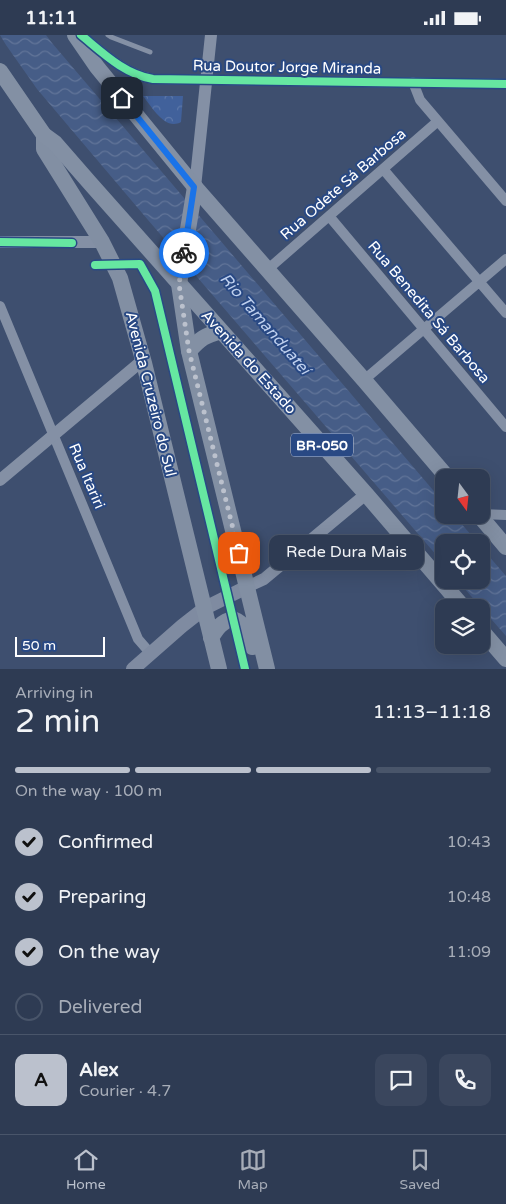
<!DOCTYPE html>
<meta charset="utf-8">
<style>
:root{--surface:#2e3b53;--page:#3a465d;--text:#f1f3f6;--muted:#a7adb8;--line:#49556a;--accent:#bbc1cd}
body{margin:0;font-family:"Varela Round",sans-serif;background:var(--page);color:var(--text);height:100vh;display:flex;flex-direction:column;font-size:19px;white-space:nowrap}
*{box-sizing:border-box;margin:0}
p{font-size:16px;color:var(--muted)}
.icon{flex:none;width:28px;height:28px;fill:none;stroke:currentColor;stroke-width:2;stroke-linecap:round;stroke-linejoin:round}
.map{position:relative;height:634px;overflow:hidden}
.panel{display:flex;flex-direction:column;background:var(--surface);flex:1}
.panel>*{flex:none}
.needle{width:32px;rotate:165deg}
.tools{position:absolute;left:435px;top:434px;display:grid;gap:10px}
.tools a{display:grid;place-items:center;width:55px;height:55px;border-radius:10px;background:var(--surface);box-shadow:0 5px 20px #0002,0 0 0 1px var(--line);font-size:25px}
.scale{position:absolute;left:15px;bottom:12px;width:90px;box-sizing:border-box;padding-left:5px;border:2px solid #fff;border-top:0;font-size:14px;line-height:18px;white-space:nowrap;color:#fff;-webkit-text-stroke:4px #294984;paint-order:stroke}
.pin{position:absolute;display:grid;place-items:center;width:42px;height:42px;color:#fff;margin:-21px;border-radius:10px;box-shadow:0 2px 8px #0006}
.courier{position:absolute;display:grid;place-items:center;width:50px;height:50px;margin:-25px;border:4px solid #1a73e8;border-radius:50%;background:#fff;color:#222;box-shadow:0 1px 6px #0007}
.bubble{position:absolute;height:35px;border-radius:10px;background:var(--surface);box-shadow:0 5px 20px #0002,0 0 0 1px var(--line);font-size:16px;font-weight:600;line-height:35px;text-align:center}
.summary em{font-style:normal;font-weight:600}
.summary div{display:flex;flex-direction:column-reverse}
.summary{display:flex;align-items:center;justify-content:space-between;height:85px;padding:0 15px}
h1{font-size:32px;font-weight:600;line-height:38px}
.bar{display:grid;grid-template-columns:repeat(4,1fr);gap:8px 5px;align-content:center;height:60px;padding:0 15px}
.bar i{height:6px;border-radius:4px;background:var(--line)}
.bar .current{background:var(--accent)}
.bar p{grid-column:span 4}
.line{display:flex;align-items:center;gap:12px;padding:0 15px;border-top:1px solid var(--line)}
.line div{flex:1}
.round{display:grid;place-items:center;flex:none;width:52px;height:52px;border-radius:10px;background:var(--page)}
ol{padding:0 15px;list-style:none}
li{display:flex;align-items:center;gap:15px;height:55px}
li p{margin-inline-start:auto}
li .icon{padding:5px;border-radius:50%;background:var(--accent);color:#111;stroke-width:4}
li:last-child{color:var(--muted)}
li i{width:28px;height:28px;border:2px solid var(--line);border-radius:50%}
.status{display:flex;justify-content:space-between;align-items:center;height:35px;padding:0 25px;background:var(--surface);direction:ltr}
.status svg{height:14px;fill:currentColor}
.menu{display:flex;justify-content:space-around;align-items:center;height:70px;border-top:1px solid var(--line);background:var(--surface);font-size:14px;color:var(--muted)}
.menu a{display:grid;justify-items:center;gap:2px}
.menu .current{color:var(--accent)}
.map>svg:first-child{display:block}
</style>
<div class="status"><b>11:11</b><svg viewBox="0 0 49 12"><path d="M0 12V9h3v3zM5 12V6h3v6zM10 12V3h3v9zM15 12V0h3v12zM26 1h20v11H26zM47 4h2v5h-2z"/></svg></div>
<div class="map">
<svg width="506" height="634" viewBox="0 0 506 634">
<defs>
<pattern id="forest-crowns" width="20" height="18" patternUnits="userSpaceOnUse" patternTransform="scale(1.25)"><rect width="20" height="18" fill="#41619b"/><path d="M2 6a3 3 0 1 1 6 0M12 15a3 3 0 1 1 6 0" fill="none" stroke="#5e79aa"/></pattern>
<pattern id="water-waves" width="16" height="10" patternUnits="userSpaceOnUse" patternTransform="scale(1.25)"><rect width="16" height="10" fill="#465d87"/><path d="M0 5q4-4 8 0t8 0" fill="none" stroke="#627599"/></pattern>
</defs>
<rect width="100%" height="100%" fill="#3e4f6f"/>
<path fill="url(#forest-crowns)" d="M143 61H183L181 87C165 96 152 72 143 61Z"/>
<path fill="url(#water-waves)" d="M0 0H46L52 8 444 468V480H454L477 507 444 508V529L148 185 37 54 6 10Z
M481 512 506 541V601L457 545H481Z"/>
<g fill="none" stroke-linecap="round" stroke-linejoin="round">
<path stroke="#8490a5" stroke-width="5" d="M108 0 111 2 150 17"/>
<path stroke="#8490a5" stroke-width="10" d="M81 0C103 18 124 39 153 44L506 49
M413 47 420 65 506 166
M383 134 506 278
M329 181 506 392
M267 235 438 86
M0 271 138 604 151 619
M364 345 506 224
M481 479 506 480"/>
<path stroke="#8490a5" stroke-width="12" d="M195 152 211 0
M0 207H102
M0 445 143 325
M247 552 264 544 366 459"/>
<path stroke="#7f8ba1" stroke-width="14" d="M133 634 182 591 205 573 247 552"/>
<path stroke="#828fa3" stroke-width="16" d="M44 100V114L102 207 120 243 144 328 219 634
M195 152 179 249 189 316 267 634
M211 603C217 593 222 586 233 584 246 589 248 599 252 612"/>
<path stroke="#8390a4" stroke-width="16" d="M75 0 97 32 195 152 364 345 447 442
M0 36 44 100 55 108 89 147 366 459 463 572
M189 316C201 303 204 301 221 296
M479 480 506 512
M481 595 506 624"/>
<defs>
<path id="cycleway" d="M81 0C103 18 124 39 153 44L506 49
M0 207 72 208
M95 230 140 229 155 256 245 634"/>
</defs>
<use href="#cycleway" stroke="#294984" stroke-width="11"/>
<use href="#cycleway" stroke="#66e7a1" stroke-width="8"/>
</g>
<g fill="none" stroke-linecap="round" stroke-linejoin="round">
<path stroke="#bbc1cd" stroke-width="5" stroke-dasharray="0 9" d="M184 218 179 249 189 316 239 518"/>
<path stroke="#1a73e8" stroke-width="6" d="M122 63 194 152 184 218"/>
</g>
<g text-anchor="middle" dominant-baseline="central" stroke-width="4" stroke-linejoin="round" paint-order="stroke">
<rect fill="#294984" stroke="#bfc8da" stroke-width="1" x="291" y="398.5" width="62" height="23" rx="4"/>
<g font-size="14" font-weight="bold" fill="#fff">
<text x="322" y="410">BR-050</text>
</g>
<g font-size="15" fill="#fff" stroke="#294984">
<text transform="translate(287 32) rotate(1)">Rua Doutor Jorge Miranda</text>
<text transform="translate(343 149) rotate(-41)">Rua Odete Sá Barbosa</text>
<text transform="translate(429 277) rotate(50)">Rua Benedita Sá Barbosa</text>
<text transform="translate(249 327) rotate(48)">Avenida do Estado</text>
<text transform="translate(151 359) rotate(76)">Avenida Cruzeiro do Sul</text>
<text transform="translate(87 441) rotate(67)">Rua Itariri</text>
</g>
<g font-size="16" font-style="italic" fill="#bfd0ee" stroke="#294984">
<text transform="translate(265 289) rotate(49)">Rio Tamanduateí</text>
</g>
</g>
</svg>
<div class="tools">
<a><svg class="needle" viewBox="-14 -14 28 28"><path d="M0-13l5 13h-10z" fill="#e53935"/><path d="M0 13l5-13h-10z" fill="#a7adb8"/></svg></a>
<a><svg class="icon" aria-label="locate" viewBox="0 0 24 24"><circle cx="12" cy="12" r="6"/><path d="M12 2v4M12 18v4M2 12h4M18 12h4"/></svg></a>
<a><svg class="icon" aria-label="layers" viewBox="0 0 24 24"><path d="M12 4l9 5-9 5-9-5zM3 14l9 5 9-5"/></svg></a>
</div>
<div class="scale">50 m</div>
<div class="pin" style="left:239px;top:518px;background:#ea580c"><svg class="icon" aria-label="bag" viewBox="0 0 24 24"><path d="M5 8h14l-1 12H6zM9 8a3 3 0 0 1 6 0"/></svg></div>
<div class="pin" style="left:122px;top:63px;background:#1f2937"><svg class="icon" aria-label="home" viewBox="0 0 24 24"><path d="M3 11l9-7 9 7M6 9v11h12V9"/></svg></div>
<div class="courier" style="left:184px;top:218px"><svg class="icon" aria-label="bike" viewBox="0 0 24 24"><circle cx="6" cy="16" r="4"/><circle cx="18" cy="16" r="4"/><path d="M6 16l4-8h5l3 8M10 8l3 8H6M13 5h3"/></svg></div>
<div class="bubble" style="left:269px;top:500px;width:155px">Rede Dura Mais</div>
</div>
<section class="panel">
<div class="summary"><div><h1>2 min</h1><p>Arriving in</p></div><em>11:13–11:18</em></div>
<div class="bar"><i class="current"></i><i class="current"></i><i class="current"></i><i></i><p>On the way · 100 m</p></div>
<ol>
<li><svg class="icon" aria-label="check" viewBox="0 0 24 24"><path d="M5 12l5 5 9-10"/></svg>Confirmed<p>10:43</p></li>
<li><svg class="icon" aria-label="check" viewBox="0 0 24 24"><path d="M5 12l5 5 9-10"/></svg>Preparing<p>10:48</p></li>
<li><svg class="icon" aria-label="check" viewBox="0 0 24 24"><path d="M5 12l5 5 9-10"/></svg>On the way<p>11:09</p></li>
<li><i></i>Delivered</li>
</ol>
<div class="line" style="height:90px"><b class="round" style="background:var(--accent);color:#111">A</b><div><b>Alex</b><p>Courier · 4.7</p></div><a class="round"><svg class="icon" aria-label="chat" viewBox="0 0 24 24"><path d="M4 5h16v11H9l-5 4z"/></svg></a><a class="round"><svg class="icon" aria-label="phone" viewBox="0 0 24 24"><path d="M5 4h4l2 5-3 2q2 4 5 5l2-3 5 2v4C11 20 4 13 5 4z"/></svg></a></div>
</section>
<nav class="menu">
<a class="current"><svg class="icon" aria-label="home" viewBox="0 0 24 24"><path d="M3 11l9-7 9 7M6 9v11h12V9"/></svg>Home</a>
<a><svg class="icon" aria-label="map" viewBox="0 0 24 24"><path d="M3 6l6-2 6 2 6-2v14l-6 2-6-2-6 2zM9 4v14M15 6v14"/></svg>Map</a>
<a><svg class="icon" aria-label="saved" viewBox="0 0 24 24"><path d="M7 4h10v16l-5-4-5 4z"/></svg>Saved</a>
</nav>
